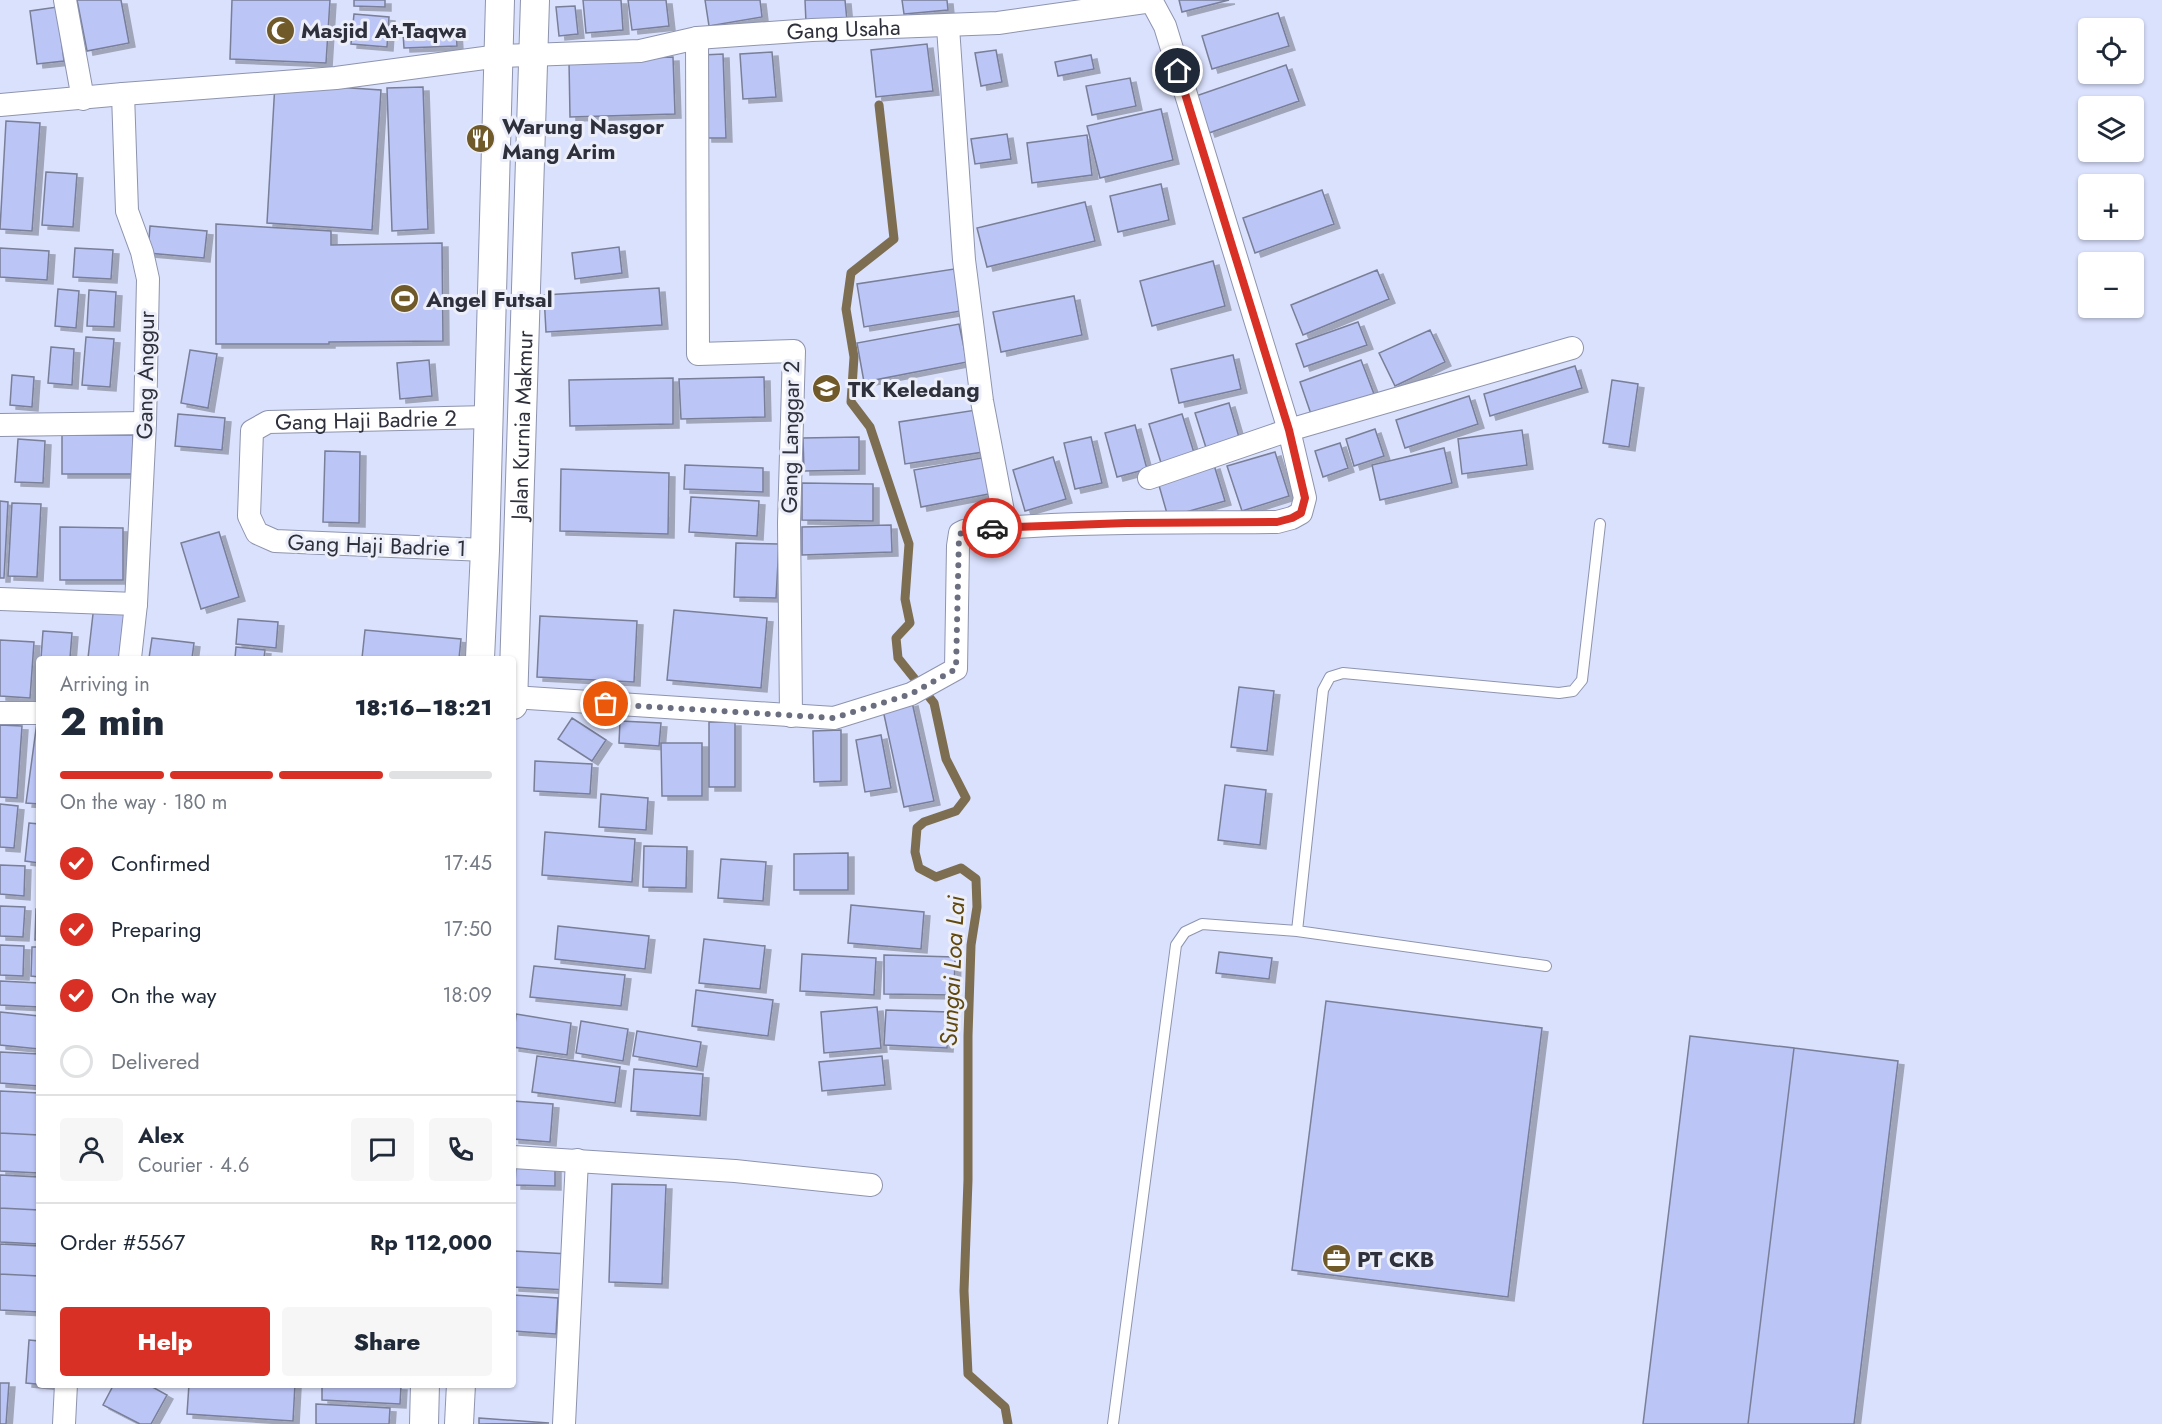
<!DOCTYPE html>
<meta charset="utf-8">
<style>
:root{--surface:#fff;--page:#f6f6f7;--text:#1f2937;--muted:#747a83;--line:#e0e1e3;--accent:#d93025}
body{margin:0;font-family:Jost,sans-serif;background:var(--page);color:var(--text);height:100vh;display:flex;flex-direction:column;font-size:22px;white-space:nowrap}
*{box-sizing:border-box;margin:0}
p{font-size:20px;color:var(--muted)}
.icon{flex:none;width:33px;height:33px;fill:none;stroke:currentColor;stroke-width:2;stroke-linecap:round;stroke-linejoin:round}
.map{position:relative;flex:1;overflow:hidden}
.side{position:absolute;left:36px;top:656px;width:480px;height:732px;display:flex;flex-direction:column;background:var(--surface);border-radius:6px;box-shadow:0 2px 4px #0004}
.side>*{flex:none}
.buttons{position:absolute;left:2078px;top:18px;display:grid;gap:12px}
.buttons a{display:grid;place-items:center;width:66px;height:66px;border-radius:6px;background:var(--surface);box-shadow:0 2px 4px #0004;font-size:30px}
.pin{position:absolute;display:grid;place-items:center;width:51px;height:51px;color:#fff;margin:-26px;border:3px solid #fff;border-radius:50%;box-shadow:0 2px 6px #0007}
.courier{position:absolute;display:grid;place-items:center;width:60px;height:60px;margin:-30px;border:4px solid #d93025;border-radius:50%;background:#fff;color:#222;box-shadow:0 2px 8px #0007}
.head em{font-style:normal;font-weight:800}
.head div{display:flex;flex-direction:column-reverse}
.head{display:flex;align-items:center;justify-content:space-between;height:102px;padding:0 24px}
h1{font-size:39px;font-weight:800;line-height:45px}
.bar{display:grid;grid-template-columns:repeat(4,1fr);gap:9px 6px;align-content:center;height:72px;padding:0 24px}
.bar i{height:8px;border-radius:4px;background:var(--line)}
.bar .on{background:var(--accent)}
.bar p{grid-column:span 4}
.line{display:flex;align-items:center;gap:15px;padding:0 24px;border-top:2px solid var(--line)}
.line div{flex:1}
.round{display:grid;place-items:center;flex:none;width:63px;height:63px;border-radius:6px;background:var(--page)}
ol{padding:0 24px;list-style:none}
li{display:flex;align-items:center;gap:18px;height:66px}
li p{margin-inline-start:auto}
li .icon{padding:6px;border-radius:50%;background:var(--accent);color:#fff;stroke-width:4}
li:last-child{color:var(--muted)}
li i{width:33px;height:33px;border:3px solid var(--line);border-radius:50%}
.button{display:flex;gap:12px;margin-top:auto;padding:12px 24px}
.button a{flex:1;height:69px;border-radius:6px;background:var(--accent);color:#fff;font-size:24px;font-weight:800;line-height:69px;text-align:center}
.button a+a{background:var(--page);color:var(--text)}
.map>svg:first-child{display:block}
</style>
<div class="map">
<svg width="2162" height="1424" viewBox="0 0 2162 1424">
<defs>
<filter id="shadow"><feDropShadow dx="6" dy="4" stdDeviation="0" flood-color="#0004"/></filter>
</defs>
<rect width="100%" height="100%" fill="#dae1fd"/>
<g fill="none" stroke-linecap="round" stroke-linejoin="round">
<path stroke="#7e6e51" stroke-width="9" d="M879 105 894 239 851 273 846 309 854 357 851 402 870 427 909 544 905 599 910 623 896 638 898 658 934 703 946 759 966 798 956 811 924 822 917 828 915 852 919 868 936 877 961 868 976 879 977 907 971 945 968 1036V1180L964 1291 968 1374 1005 1407 1008 1424"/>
</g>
<path fill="#bbc5f6" stroke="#797f98" stroke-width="1.5" filter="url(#shadow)" d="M77 0H121L129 43 87 51Z
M232 0H330L326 63 230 59Z
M354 0H385V7L354 6Z
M583 0H621L623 30 586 33Z
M628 0H666L669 26 632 30Z
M705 0H760L762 17 709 26Z
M805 0H845L847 21 806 23Z
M902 0H947L948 10 904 14Z
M1179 0H1229L1182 12Z
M575 6 578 34 559 36 556 7Z
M57 7 64 61 37 64 30 11Z
M1278 13 1289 46 1212 69 1202 36Z
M354 14 389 17 387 47 351 44Z
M456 30 457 46 404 48 403 33Z
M927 44 933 91 876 97 871 50Z
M996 50 1002 82 981 86 975 53Z
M772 52 776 97 743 99 740 54Z
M723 54 726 138H706L702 55Z
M1091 55 1094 69 1058 76 1055 62Z
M673 57 675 114 570 117 569 61Z
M1286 65 1299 101 1209 133 1196 96Z
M1130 78 1136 106 1092 115 1086 86Z
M275 83 381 90 372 230 267 223Z
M423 87 428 229 392 231 387 88Z
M1161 109 1173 160 1100 178 1087 126Z
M6 121 40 123 32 231 0 229Z
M1007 134 1011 159 975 164 971 139Z
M1087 135 1092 175 1032 183 1027 143Z
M46 172 77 174 73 227 42 225Z
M1161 184 1169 220 1118 232 1110 196Z
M1322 190 1334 224 1255 253 1243 218Z
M1085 202 1095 241 987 267 977 228Z
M216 224 331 231V245L442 243 443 341 329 342V344H216Z
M150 226 207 231 204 258 148 253Z
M619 247 622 273 575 279 572 253Z
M0 248 49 251 47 280 0 277Z
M75 248 113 250 111 279 73 277Z
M1213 261 1225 306 1152 326 1140 281Z
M954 269 961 311 864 327 857 284Z
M1377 270 1389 299 1303 335 1291 305Z
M659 288 662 325 546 332 544 295Z
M58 289 79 291 76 328 55 326Z
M89 290 116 292 114 327 87 326Z
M1074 296 1082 335 1001 352 993 312Z
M1358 322 1367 345 1304 367 1296 344Z
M959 324 967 362 864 382 857 343Z
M1430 330 1445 362 1395 386 1379 353Z
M86 337 114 339 110 387 82 385Z
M51 347 74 349 72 385 48 383Z
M190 350 217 354 208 408 181 403Z
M1233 355 1241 389 1179 403 1171 369Z
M429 360 432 396 400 399 397 363Z
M1361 360 1374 394 1312 417 1300 382Z
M1575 366 1582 388 1490 416 1484 394Z
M12 375 34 377 32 407 10 405Z
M764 377 765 417 681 419 679 379Z
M673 378V424L570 426 569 380Z
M1612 380 1638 384 1629 447 1603 443Z
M1469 396 1478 424 1405 448 1396 420Z
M1229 403 1241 444 1208 454 1195 413Z
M976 410 983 452 905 464 899 422Z
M178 414 225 418 222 450 175 446Z
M1182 414 1195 456 1162 466 1149 424Z
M1135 425 1147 469 1117 477 1105 433Z
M1375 429 1384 456 1354 466 1346 439Z
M1522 430 1527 465 1462 474 1458 439Z
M62 435H133L132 474H62Z
M859 437V470L804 471 803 438Z
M1091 437 1102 483 1075 489 1064 443Z
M18 439 45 441 43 483 15 482Z
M1340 443 1348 468 1323 477 1315 451Z
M1444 448 1452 483 1380 500 1372 465Z
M325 451 360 452 359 523 323 522Z
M1275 452 1289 496 1242 511 1227 466Z
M987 457 994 493 921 507 914 470Z
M1053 457 1066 499 1025 511 1013 470Z
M685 465 763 468V492L684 489Z
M1214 465 1225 501 1168 517 1158 482Z
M561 469 669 473 668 534 560 531Z
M802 483 873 484V521L802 520Z
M691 497 759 501 757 536 689 532Z
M0 501 8 502 4 578H0Z
M12 503 41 504 37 577 8 576Z
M891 525 892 552 802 555V527Z
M60 527 123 528V580H60Z
M219 532 239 597 201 609 181 543Z
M736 543 779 544 776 598 734 597Z
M94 605 125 609 119 658H88Z
M674 610 767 618 761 688 667 680Z
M540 616 637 621 634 682 537 677Z
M238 619 278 622 276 648 236 644Z
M365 630 461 639 459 658H362Z
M43 631 72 633 70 658H41Z
M152 638 194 643 192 658H149Z
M0 640 34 642 30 698 0 696Z
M236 647 265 650 264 658H235Z
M1239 687 1274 691 1267 751 1231 747Z
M912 702 934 801 904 807 883 710Z
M572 718 606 740 592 761 558 739Z
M620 721 661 723 659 746 619 743Z
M37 722 39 723V804L26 803Z
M709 722H735V787H709Z
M0 725 22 726 17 798 0 797Z
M841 730V781L814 782 813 731Z
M881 735 891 788 865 792 856 740Z
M661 743H702V796H662Z
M535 761 592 764 590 794 534 791Z
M1225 785 1266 790 1260 845 1218 840Z
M601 794 648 798 646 830 599 827Z
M0 804 18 806 14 848 0 847Z
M29 823 39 824V863L25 861Z
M545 832 635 839 632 882 542 875Z
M644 846 687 847 686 888 643 887Z
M848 853V890H794V854Z
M721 859 766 862 763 901 718 898Z
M0 865 25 866 24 896 0 894Z
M851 905 924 912 921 949 848 943Z
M0 906 25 907 23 937 0 936Z
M36 909H39V940H35Z
M558 926 649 936 645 969 555 959Z
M704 939 765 946 760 989 699 983Z
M0 945 24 946 23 976 0 975Z
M32 947H39V977L31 976Z
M1219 952 1272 958 1269 979 1216 973Z
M802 954 876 958 874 995 800 991Z
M884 955 955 957 954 995 884 994Z
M534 966 625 975 621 1006 530 997Z
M0 981 39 983V1007L0 1005Z
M696 990 773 1000 768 1036 692 1026Z
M1326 1001 1542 1028 1508 1297 1292 1270Z
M877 1007 881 1048 824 1053 821 1012Z
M886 1010 949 1012 947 1048 884 1045Z
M0 1012 39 1016V1049L0 1045Z
M516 1014 571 1023 567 1055 513 1047Z
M581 1021 628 1029 623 1061 576 1053Z
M637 1031 701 1042 697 1067 633 1056Z
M1690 1036 1794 1048 1748 1424H1643Z
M1794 1048 1898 1061 1854 1424H1748Z
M0 1052 39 1054V1086L0 1083Z
M537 1056 620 1067 615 1103 532 1092Z
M882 1056 885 1085 822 1091 819 1062Z
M634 1069 703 1074 700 1116 631 1111Z
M0 1091 39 1093V1135L0 1133Z
M513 1101 553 1104 550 1142 513 1139Z
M0 1133 39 1135V1173L0 1171Z
M516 1163 555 1164V1186L515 1185Z
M0 1175 39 1177V1210L0 1208Z
M612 1184 666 1185 662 1284 609 1282Z
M0 1208 39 1210V1244L0 1242Z
M0 1244 39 1246V1276L0 1274Z
M513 1251 570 1254 567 1290 513 1287Z
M0 1274 39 1276V1312L0 1310Z
M513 1295 558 1298 556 1334 513 1331Z
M29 1340 39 1341V1384H56V1386L26 1383Z
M0 1383H9L6 1424H0Z
M114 1384H147L167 1395 151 1424H140L103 1405Z
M189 1384H295L293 1421 187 1414Z
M322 1384 401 1386 400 1404 322 1400Z
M316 1404 390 1408 389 1424H316Z
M479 1418 549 1423 479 1424Z"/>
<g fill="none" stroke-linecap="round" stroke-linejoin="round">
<defs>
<path id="service" d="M1297 931 1323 690 1330 677 1343 673 1559 693 1573 691 1582 680 1600 524
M1113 1424 1176 945 1185 932 1202 924 1297 931 1546 966"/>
<g id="minor">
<path d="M65 0 83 99"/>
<path d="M948 27 964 260 982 401 1006 527"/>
<path d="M697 38 698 354 794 351 789 523 791 716"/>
<path d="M123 94 127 211 142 252 148 279 145 423 136 604 130 658"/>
<path id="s1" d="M0 105 123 94 336 78 499 56 640 51 697 38 812 30 998 23 1152 1"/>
<path d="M0 425 145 423"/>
<path d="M1149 478 1289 430 1572 348"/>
<path id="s2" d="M485 550 275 541 257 533 249 516 252 431 268 422 489 417"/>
<path d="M0 599 136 604"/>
<path d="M513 697 834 718 911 694 956 669 958 546 960 533 964 531C1068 521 1173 523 1277 522L1292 518 1301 513 1305 498 1289 430 1165 26 1151 0"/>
<path d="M0 713H39"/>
<path d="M513 1157 735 1171 871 1185"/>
<path d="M64 1424 66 1384"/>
<path d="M564 1424 577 1160"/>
</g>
<g id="tertiary">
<path d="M480 658 485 550 500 0"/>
<path id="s3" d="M513 705 535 0"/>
<path d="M424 1424 425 1384"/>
<path d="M459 1424 461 1384"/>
</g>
</defs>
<use href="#service" stroke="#8e94ae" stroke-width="12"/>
<use href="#minor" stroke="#8e94ae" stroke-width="24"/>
<use href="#tertiary" stroke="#8e94ae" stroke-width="30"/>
<use href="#service" stroke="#fff" stroke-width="10"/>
<use href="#minor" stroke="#fff" stroke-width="22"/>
<use href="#tertiary" stroke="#fff" stroke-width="28"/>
</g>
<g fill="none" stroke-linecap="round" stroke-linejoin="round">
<path stroke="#6a6e7f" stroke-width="6" stroke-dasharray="0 10.8" d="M606 704 834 718 911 694 956 669 959 535 964 531 992 528"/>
<path stroke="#d93025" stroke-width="8" d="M992 528 1127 523 1277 522 1292 518 1301 513 1305 498 1289 430 1178 71"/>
</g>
<defs>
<symbol id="mosque-disc" viewBox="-11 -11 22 22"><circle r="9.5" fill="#715a2a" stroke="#eceffa"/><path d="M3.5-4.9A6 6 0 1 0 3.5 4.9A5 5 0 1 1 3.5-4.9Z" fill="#fff"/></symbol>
<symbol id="restaurant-disc" viewBox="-11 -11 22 22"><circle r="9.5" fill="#715a2a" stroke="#eceffa"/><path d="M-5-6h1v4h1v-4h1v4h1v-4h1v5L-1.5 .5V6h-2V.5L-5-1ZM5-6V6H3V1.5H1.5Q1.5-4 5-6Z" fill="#fff"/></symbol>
<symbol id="stadium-disc" viewBox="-11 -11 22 22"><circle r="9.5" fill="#715a2a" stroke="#eceffa"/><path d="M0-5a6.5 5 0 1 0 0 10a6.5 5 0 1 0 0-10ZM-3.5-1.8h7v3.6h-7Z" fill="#fff"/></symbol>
<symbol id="school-disc" viewBox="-11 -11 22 22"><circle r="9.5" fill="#715a2a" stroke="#eceffa"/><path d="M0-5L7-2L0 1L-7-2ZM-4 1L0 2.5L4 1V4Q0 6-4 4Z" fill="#fff"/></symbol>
<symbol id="office-disc" viewBox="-11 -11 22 22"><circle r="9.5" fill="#715a2a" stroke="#eceffa"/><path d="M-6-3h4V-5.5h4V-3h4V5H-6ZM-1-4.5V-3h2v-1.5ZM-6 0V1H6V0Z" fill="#fff"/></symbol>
</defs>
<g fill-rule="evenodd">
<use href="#mosque-disc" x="264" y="14" width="33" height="33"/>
<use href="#restaurant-disc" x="464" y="122" width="33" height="33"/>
<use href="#stadium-disc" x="388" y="282" width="33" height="33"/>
<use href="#school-disc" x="810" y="372" width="33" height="33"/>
<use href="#office-disc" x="1320" y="1242" width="33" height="33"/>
</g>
<g text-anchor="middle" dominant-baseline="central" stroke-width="6" stroke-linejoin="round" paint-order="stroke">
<g font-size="22" font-weight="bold" fill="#2e303b" stroke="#eceffa" text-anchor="start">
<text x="301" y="30">Masjid At-Taqwa</text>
<text x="502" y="126">Warung Nasgor<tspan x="502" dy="25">Mang Arim</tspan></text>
<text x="426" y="299">Angel Futsal</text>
<text x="848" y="389">TK Keledang</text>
<text x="1357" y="1259">PT CKB</text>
</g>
<g font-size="22" fill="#2e303b" stroke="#eceffa">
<text stroke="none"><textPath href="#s1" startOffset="848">Gang Usaha</textPath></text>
<text transform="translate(145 375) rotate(-89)">Gang Anggur</text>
<text stroke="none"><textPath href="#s2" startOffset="450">Gang Haji Badrie 2</textPath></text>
<text stroke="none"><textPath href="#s3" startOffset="280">Jalan Kurnia Makmur</textPath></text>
<text transform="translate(790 437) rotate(-89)">Gang Langgar 2</text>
<text transform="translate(377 545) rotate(2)">Gang Haji Badrie 1</text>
</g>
<g font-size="24" font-style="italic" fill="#61490e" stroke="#eceffa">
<text transform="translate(952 971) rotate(-87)">Sungai Loa Lai</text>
</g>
</g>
</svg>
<div class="buttons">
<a><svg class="icon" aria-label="locate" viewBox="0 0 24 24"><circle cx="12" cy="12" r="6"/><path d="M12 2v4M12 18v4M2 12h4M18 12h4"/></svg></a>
<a><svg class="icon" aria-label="layers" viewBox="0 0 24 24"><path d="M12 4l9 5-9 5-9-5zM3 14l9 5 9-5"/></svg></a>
<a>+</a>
<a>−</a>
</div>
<div class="pin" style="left:606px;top:704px;background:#ea580c"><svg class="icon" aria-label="bag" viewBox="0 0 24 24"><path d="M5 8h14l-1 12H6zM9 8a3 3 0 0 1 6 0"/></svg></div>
<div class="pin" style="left:1178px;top:71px;background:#1f2937"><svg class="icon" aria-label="home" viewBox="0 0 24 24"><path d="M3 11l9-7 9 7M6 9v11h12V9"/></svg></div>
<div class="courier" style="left:992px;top:528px"><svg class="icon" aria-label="car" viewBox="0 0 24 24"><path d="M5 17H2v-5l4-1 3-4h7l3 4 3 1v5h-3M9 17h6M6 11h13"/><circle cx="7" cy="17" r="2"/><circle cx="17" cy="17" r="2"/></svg></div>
<section class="side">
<div class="head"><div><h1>2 min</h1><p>Arriving in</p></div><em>18:16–18:21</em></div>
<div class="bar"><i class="on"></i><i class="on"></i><i class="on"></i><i></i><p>On the way · 180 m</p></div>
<ol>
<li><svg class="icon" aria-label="check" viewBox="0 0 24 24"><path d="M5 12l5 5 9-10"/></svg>Confirmed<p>17:45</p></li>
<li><svg class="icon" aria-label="check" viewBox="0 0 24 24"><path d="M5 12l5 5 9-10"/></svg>Preparing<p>17:50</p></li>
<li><svg class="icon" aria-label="check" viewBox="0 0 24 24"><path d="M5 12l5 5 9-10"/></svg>On the way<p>18:09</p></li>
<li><i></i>Delivered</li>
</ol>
<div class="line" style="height:108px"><a class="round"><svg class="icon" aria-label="person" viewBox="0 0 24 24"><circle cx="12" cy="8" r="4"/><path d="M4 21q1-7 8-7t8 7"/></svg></a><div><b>Alex</b><p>Courier · 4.6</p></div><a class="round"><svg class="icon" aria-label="chat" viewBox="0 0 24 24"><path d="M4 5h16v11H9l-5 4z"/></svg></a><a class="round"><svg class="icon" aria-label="phone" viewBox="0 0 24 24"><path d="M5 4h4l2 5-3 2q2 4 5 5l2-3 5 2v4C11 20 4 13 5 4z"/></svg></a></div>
<div class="line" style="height:78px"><div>Order #5567</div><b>Rp 112,000</b></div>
<div class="button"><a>Help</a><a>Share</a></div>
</section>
</div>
